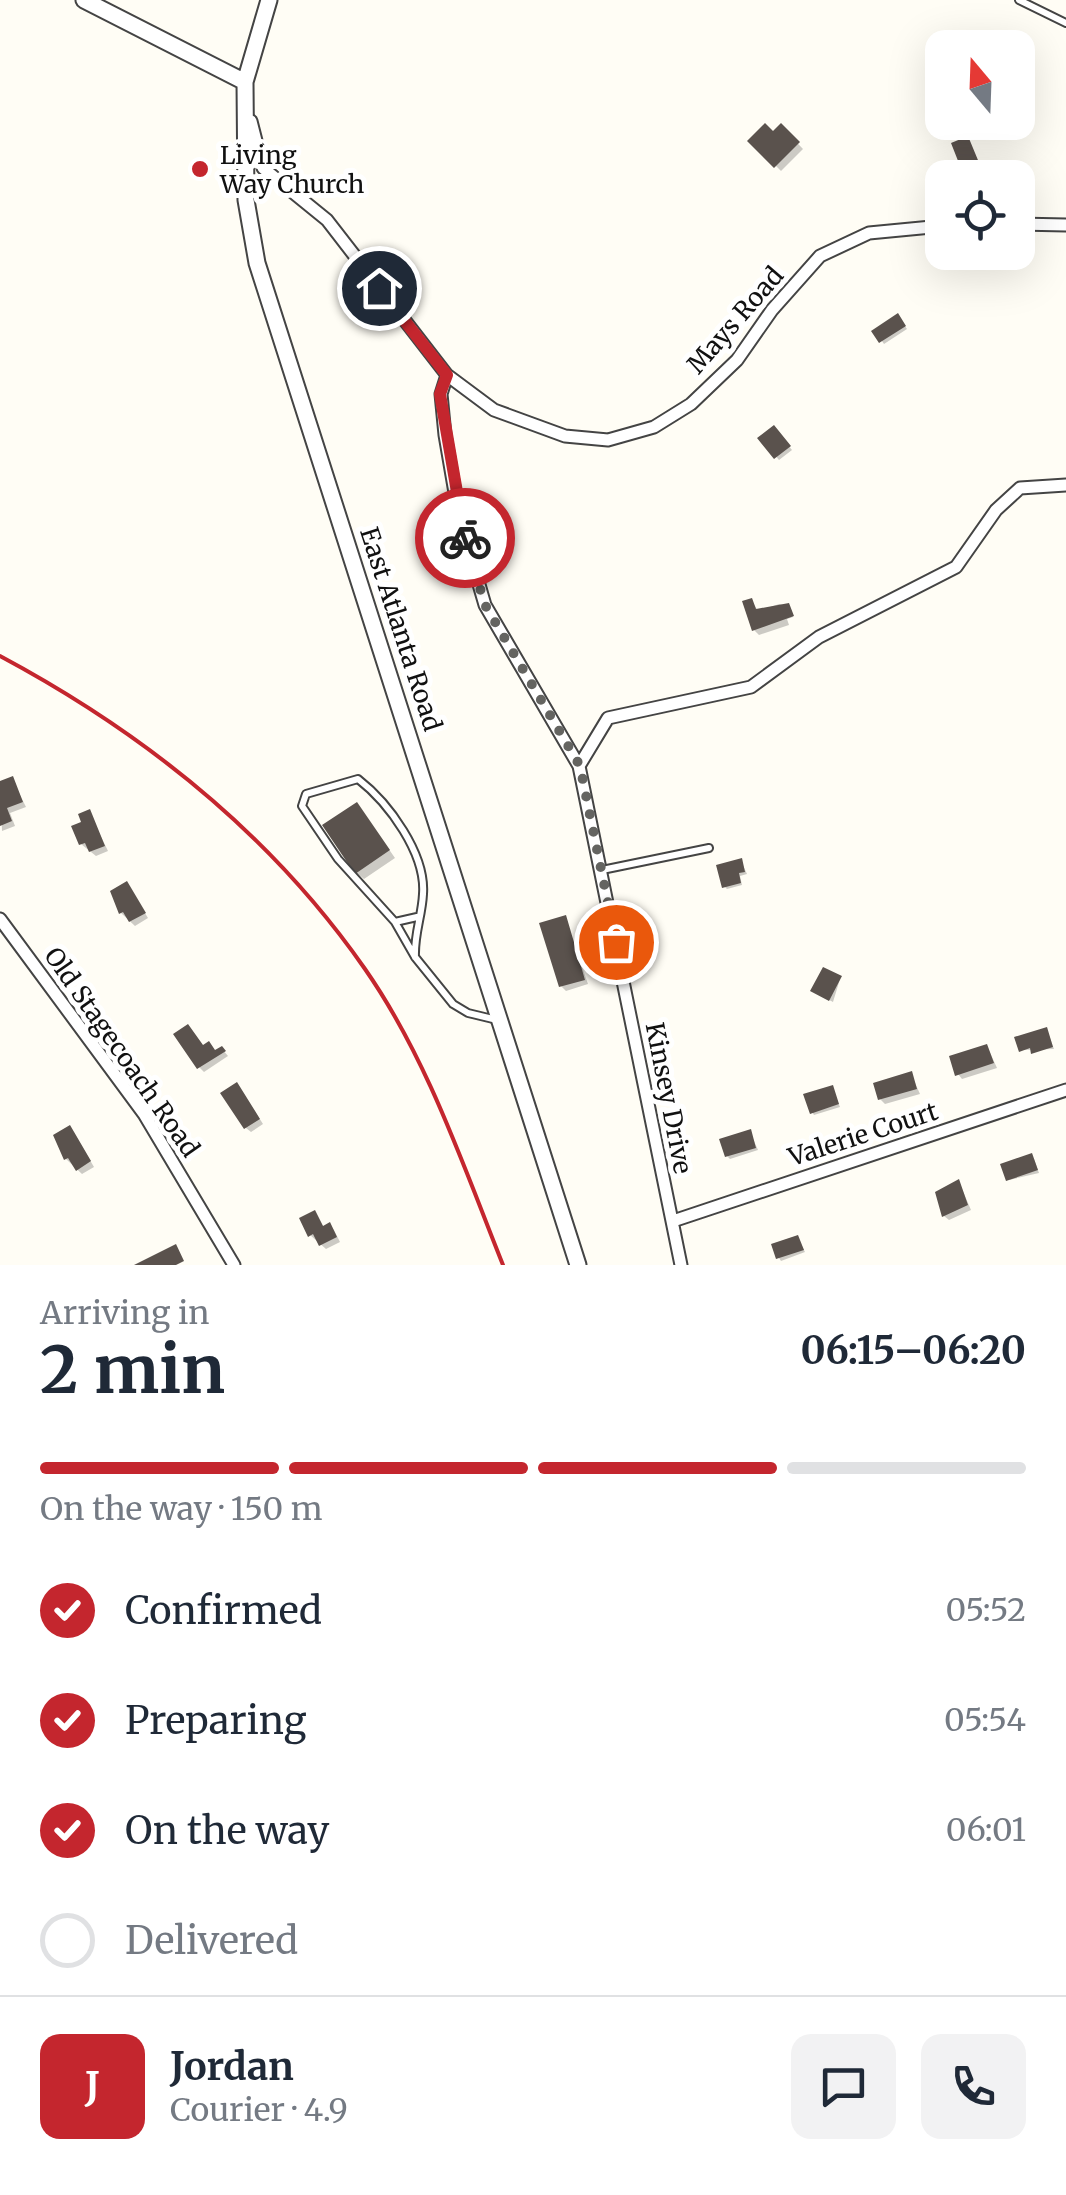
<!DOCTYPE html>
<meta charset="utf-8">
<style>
:root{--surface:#fff;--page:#f2f2f3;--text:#1f2937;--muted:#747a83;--line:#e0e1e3;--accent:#c4262e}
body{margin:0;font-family:Merriweather,serif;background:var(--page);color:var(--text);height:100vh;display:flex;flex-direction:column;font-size:38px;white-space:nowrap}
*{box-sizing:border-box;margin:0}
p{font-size:32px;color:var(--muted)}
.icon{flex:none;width:55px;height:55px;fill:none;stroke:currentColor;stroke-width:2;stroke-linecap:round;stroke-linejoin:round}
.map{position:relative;height:1265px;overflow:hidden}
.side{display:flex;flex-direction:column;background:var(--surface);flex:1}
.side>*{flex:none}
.needle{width:65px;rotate:341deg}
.buttons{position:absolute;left:925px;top:30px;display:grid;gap:20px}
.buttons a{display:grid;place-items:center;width:110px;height:110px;border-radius:20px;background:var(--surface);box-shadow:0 10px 40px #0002;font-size:50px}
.pin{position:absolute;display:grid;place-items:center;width:85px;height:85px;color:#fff;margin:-42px;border:5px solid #fff;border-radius:50%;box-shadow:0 2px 10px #0007}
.courier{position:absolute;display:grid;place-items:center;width:100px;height:100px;margin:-50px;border:8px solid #c4262e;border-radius:50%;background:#fff;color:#222;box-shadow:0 2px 12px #0007}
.overview em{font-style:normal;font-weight:700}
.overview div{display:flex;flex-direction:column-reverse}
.overview{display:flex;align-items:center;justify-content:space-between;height:170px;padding:0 40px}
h1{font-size:65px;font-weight:700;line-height:75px}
.bar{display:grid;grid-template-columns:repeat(4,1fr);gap:15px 10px;align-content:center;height:120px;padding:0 40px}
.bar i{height:12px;border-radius:8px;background:var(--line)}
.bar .active{background:var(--accent)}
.bar p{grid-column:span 4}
.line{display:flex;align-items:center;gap:25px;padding:0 40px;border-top:2px solid var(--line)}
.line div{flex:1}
.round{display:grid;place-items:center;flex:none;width:105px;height:105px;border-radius:20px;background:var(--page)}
ol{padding:0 40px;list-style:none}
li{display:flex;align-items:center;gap:30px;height:110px}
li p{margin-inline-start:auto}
li .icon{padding:10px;border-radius:50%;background:var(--accent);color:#fff;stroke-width:4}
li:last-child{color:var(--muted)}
li i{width:55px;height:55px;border:5px solid var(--line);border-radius:50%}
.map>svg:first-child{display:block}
</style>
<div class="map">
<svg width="1066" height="1265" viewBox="0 0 1066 1265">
<rect width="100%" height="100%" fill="#fffdf5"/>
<path fill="#0003" d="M781 126 803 149 781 171 751 141 773 134Z
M900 319 907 329 884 344 875 331Z
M774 428 792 450 779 460 761 439Z
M752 601 758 611 779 604 789 606 793 617 787 619 789 625 759 635 754 630Z
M12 779 26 807 10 813 15 826 2 831 0 784Z
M89 812 108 851 96 856 81 844Z
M363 812 395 858 364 879 357 873Z
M741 861 747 874 740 876 742 885 727 889 724 886Z
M127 884 148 918 135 926 121 913Z
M565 918 588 984 566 991 561 986Z
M840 979 833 1002 816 993Z
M1047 1030 1054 1049 1021 1050Z
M987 1046 997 1068 962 1079 958 1074Z
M204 1048 216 1053 222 1049 228 1056 204 1072 199 1067Z
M911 1074 920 1094 885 1104 880 1099Z
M832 1088 840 1107 814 1115 812 1112Z
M241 1090 263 1124 251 1132 246 1128Z
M750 1132 758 1150 730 1159 727 1156Z
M74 1133 94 1167 82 1174 66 1159Z
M1034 1159 1039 1173 1009 1180Z
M959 1182 971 1210 949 1220 944 1216Z
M315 1213 324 1228 330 1225 334 1230 340 1242 326 1249 310 1235Z
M797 1237 805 1252 781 1261 779 1258Z"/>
<path fill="#5a524d" d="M765 123 773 131 781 123 800 142 774 168 747 141Z
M968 136 980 165 962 171 951 143Z
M898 313 906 326 879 343 871 331Z
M774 425 791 446 774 459 757 438Z
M752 598 756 609 789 603 794 616 752 631 742 601Z
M13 776 23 802 7 808 12 821 0 826V781Z
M357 802 390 850 355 874 322 825Z
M90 809 105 846 89 852 85 843 79 845 71 826 81 822 78 814Z
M742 858 745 872 739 873 741 883 722 888 716 865Z
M127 881 146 913 129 922 123 912 119 914 110 891Z
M566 915 585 980 559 987 539 923Z
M823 967 842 976 829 1001 810 991Z
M188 1024 203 1045 209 1041 215 1050 222 1046 226 1051 197 1069 173 1034Z
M1047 1027 1053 1047 1031 1054 1030 1048 1019 1052 1014 1037Z
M987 1044 994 1063 955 1076 949 1056Z
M912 1071 917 1089 878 1100 873 1083Z
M237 1082 260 1119 244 1129 220 1093Z
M833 1085 839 1104 810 1114 803 1094Z
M70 1125 91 1161 76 1171 68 1158 64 1160 53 1135Z
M751 1129 756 1148 725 1157 719 1139Z
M1032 1153 1038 1170 1006 1181 1000 1164Z
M959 1179 968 1205 942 1217 935 1192Z
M315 1210 323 1226 330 1222 337 1237 319 1246 313 1234 308 1237 299 1218Z
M798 1235 804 1250 776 1259 771 1244Z
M176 1244 184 1261 176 1265H134Z"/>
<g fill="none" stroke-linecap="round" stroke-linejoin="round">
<defs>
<path id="service" d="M1019 0 1066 23
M602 870 709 848
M395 922 417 917
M415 957C414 934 422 916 423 894 426 854 389 803 358 779L306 794 302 806 338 859 395 922 415 957 453 1004 468 1013 497 1020"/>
<path id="minor" d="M251 121 263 168 327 220 447 375 494 410 565 436 608 440 654 427 691 404 737 360 772 310 820 256 869 233 942 226
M1018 224 1066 225
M447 375 441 394 445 435 459 516 485 605 579 766 681 1265
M579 766 608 718 751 687 819 637 956 567 996 510 1020 488 1066 485
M0 919 144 1114 234 1265
M673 1221 1066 1090"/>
<path id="tertiary" d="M84 0 245 82
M269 0 245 82 246 200 257 263 578 1265"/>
</defs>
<use href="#service" stroke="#444" stroke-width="10"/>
<use href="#minor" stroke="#444" stroke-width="15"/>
<use href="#tertiary" stroke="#444" stroke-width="19"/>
<use href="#service" stroke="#fff" stroke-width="6"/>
<use href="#minor" stroke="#fff" stroke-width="11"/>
<use href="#tertiary" stroke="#fff" stroke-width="15"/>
<path stroke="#c4262e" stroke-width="4" d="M0 656C144 733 271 834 365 969 427 1058 463 1165 503 1265"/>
</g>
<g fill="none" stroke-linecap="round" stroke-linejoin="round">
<path stroke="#646461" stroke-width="10" stroke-dasharray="0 18" d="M465 538 485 605 580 766 616 942"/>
<path stroke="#c4262e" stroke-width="12" d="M379 288 447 375 440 394 465 538"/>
</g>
<circle fill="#c4262e" stroke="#fff" stroke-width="4" cx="200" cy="169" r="10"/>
<g text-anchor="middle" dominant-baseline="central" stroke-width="10" stroke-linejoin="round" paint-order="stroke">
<g font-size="25" fill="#111" stroke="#fff" text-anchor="start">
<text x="220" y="155">Living<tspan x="220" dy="29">Way Church</tspan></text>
</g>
<g font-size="25" fill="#111" stroke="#fff">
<text transform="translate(735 320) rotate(-49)">Mays Road</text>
<text transform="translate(401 629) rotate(72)">East Atlanta Road</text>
<text transform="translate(122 1052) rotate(55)">Old Stagecoach Road</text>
<text transform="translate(669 1098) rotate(79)">Kinsey Drive</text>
<text transform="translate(863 1134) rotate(-18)">Valerie Court</text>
</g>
</g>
</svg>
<div class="buttons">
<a><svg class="needle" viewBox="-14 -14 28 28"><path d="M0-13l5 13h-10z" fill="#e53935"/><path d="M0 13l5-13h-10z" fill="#747a83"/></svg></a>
<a><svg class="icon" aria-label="locate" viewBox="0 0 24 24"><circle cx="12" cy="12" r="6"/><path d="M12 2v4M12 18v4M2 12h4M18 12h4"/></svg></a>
</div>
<div class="pin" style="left:616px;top:942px;background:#ea580c"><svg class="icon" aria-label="bag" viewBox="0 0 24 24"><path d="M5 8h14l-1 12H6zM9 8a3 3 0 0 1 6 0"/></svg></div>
<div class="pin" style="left:379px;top:288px;background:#1f2937"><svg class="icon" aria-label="home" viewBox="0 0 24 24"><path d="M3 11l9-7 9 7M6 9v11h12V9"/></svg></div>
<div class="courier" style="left:465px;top:538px"><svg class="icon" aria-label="bike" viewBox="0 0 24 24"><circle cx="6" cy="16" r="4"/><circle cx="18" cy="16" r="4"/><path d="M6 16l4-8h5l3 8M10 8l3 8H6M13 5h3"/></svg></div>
</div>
<section class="side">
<div class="overview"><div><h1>2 min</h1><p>Arriving in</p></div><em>06:15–06:20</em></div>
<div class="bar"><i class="active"></i><i class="active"></i><i class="active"></i><i></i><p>On the way · 150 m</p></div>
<ol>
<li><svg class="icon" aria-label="check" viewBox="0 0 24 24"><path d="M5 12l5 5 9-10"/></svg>Confirmed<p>05:52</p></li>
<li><svg class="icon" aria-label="check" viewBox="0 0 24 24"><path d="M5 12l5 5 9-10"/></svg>Preparing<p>05:54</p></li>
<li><svg class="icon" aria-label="check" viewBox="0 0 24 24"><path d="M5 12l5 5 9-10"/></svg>On the way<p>06:01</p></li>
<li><i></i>Delivered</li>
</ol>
<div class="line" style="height:180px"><b class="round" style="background:var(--accent);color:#fff">J</b><div><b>Jordan</b><p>Courier · 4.9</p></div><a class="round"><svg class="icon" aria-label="chat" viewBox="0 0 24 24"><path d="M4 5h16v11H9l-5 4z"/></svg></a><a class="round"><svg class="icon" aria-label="phone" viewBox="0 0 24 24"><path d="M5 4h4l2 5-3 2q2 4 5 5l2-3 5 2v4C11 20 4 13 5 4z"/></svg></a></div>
</section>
